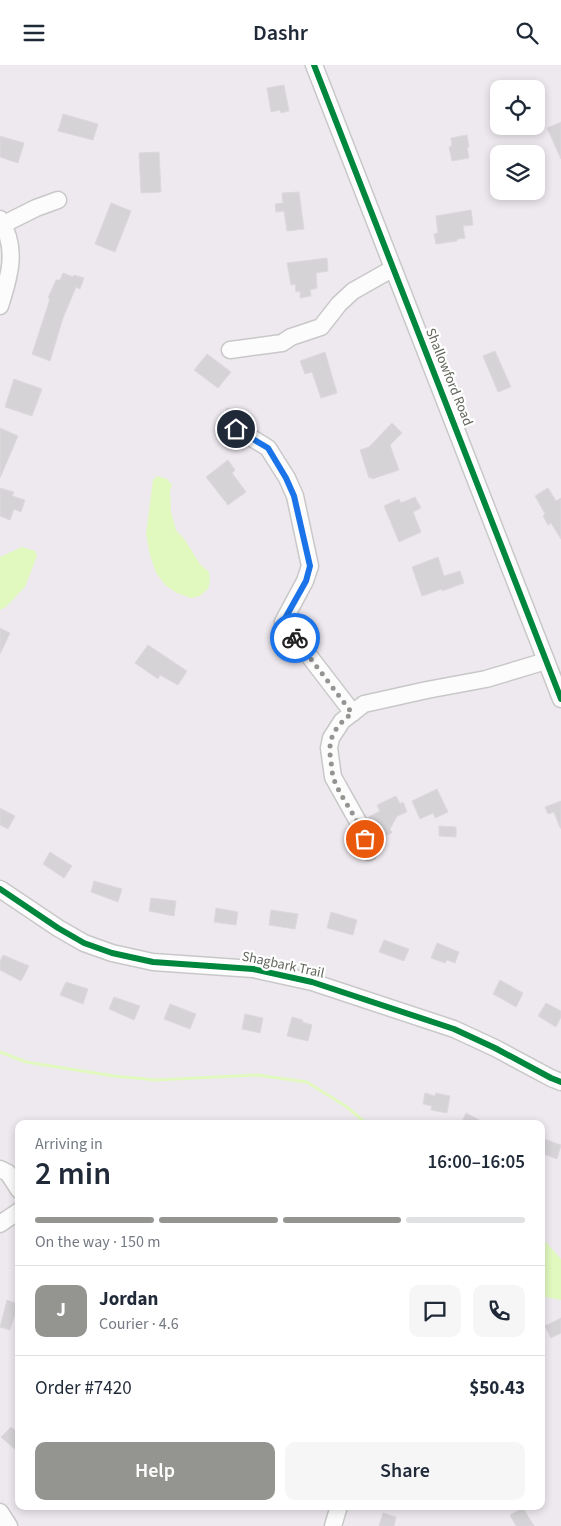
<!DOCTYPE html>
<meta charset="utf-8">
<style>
:root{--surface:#fff;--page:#f6f6f7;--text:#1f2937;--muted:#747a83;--line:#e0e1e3;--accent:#949591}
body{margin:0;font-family:"Source Sans 3",sans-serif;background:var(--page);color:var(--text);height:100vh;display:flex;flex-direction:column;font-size:19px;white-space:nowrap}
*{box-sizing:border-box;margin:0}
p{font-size:16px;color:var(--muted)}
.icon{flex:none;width:28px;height:28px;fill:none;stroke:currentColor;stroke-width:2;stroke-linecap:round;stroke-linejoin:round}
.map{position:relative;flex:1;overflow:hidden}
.sheet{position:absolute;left:15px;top:1055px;width:530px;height:390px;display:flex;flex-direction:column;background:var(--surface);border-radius:10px;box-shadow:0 2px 8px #0003}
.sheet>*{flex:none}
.controls{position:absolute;left:490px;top:15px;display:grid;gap:10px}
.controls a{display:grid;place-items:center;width:55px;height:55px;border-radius:10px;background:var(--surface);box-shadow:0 2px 8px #0003;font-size:25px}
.pin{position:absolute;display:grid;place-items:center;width:42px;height:42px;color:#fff;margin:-21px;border:2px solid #fff;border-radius:50%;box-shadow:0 1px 5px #0007}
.courier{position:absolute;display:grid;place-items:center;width:50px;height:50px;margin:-25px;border:4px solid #1a73e8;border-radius:50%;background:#fff;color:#222;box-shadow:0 1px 6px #0007}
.headline em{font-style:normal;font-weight:600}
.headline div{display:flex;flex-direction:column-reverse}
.headline{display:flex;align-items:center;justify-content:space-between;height:85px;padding:0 20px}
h1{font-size:32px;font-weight:600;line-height:38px}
.bar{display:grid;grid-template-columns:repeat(4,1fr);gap:8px 5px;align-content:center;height:60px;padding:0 20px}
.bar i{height:6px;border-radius:4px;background:var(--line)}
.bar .current{background:var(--accent)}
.bar p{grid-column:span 4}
.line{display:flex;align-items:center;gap:12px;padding:0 20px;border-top:1px solid var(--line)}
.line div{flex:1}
.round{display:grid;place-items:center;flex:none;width:52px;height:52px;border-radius:10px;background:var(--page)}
.primary-button{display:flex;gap:10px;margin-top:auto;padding:10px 20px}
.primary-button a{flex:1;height:58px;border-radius:10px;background:var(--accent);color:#fff;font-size:20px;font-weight:600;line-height:58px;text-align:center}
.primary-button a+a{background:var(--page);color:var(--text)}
header{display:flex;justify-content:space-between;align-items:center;height:65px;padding:0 20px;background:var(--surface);font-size:22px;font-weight:600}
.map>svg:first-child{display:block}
</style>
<header><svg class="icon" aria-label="menu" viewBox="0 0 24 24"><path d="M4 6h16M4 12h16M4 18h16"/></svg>Dashr<svg class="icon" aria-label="search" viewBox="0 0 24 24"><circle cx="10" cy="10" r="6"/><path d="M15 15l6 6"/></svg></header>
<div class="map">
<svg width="561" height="1461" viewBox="0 0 561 1461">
<rect width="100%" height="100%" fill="#eee9ef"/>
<path fill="#e1f8bf" d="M157 411 167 414 172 420 170 426 171 447 176 465 185 475 200 499 209 507 210 517 208 524 200 531 191 533 177 528 166 521 156 508 150 490 146 469 153 415Z
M22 482 35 486 37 491 25 522 6 542 0 545V492Z
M541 1172 561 1194V1235L541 1231Z"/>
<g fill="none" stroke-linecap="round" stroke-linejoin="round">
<path stroke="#e1f8bf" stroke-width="3" d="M0 987 26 997 114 1011 156 1015 257 1010 307 1017 347 1042 367 1059"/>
</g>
<path fill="#d6d3d7" stroke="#ddd8de" d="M284 20 289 46 281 48 280 45 271 47 267 23Z
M63 49 98 59 93 75 58 66Z
M561 57V94L547 63Z
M467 70 469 82 467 83 469 93 452 96 449 82 452 81 451 73Z
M0 71 24 78 18 98 0 92Z
M159 87 161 127 141 128 139 88Z
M299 127 304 164 287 166 284 146 276 147 275 139 283 138 282 128Z
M111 138 131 146 115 187 95 179Z
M471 145 473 160 463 161 465 173 457 174V176L436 179 434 169 438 168 436 151Z
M327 193 328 206 316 208 317 223 310 225 311 231 300 233V226L296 227 295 219 291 220 287 198Z
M63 208 73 212 74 210 84 213 80 224 76 222 63 253 50 296 32 289 50 234 48 233 56 215H60Z
M495 286 511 322 498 327 483 291Z
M325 287 337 328 321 333 312 307 305 309 300 296Z
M207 289 231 307 218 323 194 305Z
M14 314 42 324 32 351 5 342Z
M227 343 242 348 239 355H234L224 351Z
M392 358 402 368 390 380 399 405 372 414 371 412 369 413 360 385 369 382Z
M0 363 18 371 0 413Z
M228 395 235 405 232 408 246 427 228 440 206 412Z
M0 423 14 427 12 431 25 435 21 447 14 444 10 455 0 451Z
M548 423 556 436 561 433V474L551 458 548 460 543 451 545 449 535 431Z
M415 432 421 443 413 447 421 467 399 477 384 441 399 434 401 438Z
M438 492 444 511 460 506 464 518 442 526V524L422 531 412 502Z
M0 563 10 568 0 589Z
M148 580 187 606 178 620 160 610 158 614 135 598Z
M437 724 448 747 435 753 433 748 420 754 412 736Z
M396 731 400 739 403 737 407 747 397 751 390 764 392 768 376 775 367 753 380 746 377 740Z
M561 736V763H560L554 747 548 749 545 742Z
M0 743 15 751 8 764 0 760Z
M439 761 456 762V772L439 771Z
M50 787 72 801 64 813 43 799Z
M94 816 122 824 118 837 91 827Z
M151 833 176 836 174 851 149 846Z
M216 843 238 847 236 860 214 857Z
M271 845 298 849 295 864 269 860Z
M331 847 357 855 353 870 327 863Z
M384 875 409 884 404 896 379 887Z
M437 878 459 887 455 898 447 895 445 898 431 893Z
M3 890 29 901 21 916 0 905V896Z
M500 915 523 928 516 942 493 929Z
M66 917 88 924 83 939 60 930Z
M114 932 140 941 134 955 109 944Z
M546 938 561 946V952L556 962 538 951Z
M170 939 196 949 190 964 164 954Z
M245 949 263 953 260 968 242 964Z
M292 952 303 955 302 957 312 960 308 976 287 971Z
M425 1028 435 1031 436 1028 450 1031 447 1048 431 1045 432 1041 423 1039Z
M466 1048 487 1059H461Z
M541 1073 561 1080 557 1094 541 1088Z
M7 1235 18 1239 10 1265 0 1262Z
M561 1253V1268L551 1273 545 1261Z
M11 1362 19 1369V1388L1 1372Z
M523 1443 534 1461H516L510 1450Z
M383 1448 396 1452 394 1461H379Z"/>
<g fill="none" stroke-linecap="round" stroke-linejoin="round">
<defs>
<path id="minor" d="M314 0C396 211 477 423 561 634
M0 154C18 183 10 210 0 241
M4 159 36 143 58 135
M230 285 282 278 291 272 321 262 339 239 353 226 392 204
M237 364 268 383 287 413 295 431 310 501 305 516 283 557 353 648
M369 787 361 762 333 712 329 683 331 673 342 656 364 639 427 625 486 614 546 596
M0 824 58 863 84 878 112 888 153 897 253 904 312 917 454 964 495 983 551 1013 561 1017
M0 1104 8 1108 19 1125
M0 1159 19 1146
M0 1447 9 1461
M333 1461 339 1441"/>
</defs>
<use href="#minor" stroke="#c9c8c8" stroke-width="19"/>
<use href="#minor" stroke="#fcfcfd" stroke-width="16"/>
<defs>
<path id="cycleway" d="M314 0C396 211 477 423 561 634
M0 824 58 863 84 878 112 888 153 897 253 904 312 917 454 964 495 983 551 1013 561 1017"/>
</defs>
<use href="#cycleway" stroke="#fff" stroke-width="9"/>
<use href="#cycleway" stroke="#00873e" stroke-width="6"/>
</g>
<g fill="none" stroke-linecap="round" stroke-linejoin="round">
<path stroke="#949591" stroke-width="5" stroke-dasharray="0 9" d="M295 573 352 648C334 663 327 673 331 697 332 702 332 708 333 712 341 735 358 752 365 774"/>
<path stroke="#1a73e8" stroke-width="6" d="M236 364 268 383 286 413 294 431 310 501 306 516 283 557 295 573"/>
</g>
<g text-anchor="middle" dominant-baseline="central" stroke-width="4.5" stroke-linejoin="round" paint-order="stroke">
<g font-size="14" fill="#63685e" stroke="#fff">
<text transform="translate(449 312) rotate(68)">Shallowford Road</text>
<text transform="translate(283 900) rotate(12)">Shagbark Trail</text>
</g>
</g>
</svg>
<div class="controls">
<a><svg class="icon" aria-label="locate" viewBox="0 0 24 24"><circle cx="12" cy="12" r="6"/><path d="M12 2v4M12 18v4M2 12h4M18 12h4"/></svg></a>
<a><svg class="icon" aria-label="layers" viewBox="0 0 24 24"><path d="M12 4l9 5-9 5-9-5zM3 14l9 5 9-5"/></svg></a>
</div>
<div class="pin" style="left:365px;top:774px;background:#ea580c"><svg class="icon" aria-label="bag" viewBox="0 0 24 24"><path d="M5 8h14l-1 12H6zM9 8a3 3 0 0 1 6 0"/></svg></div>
<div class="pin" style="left:236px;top:364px;background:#1f2937"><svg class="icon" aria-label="home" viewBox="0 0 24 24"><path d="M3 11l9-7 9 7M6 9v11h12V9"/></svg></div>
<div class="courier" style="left:295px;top:573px"><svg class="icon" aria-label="bike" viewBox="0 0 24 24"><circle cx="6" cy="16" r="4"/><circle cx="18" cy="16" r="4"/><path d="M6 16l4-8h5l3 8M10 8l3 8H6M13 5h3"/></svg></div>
<section class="sheet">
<div class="headline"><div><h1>2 min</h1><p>Arriving in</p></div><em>16:00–16:05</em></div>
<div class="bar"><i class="current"></i><i class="current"></i><i class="current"></i><i></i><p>On the way · 150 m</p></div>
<div class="line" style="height:90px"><b class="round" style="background:var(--accent);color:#fff">J</b><div><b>Jordan</b><p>Courier · 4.6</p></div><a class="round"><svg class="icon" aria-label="chat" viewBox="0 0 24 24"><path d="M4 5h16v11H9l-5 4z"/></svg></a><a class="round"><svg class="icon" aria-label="phone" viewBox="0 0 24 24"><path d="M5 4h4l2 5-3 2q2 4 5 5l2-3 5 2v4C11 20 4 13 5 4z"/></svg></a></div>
<div class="line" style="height:65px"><div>Order #7420</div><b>$50.43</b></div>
<div class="primary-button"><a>Help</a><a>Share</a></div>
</section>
</div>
